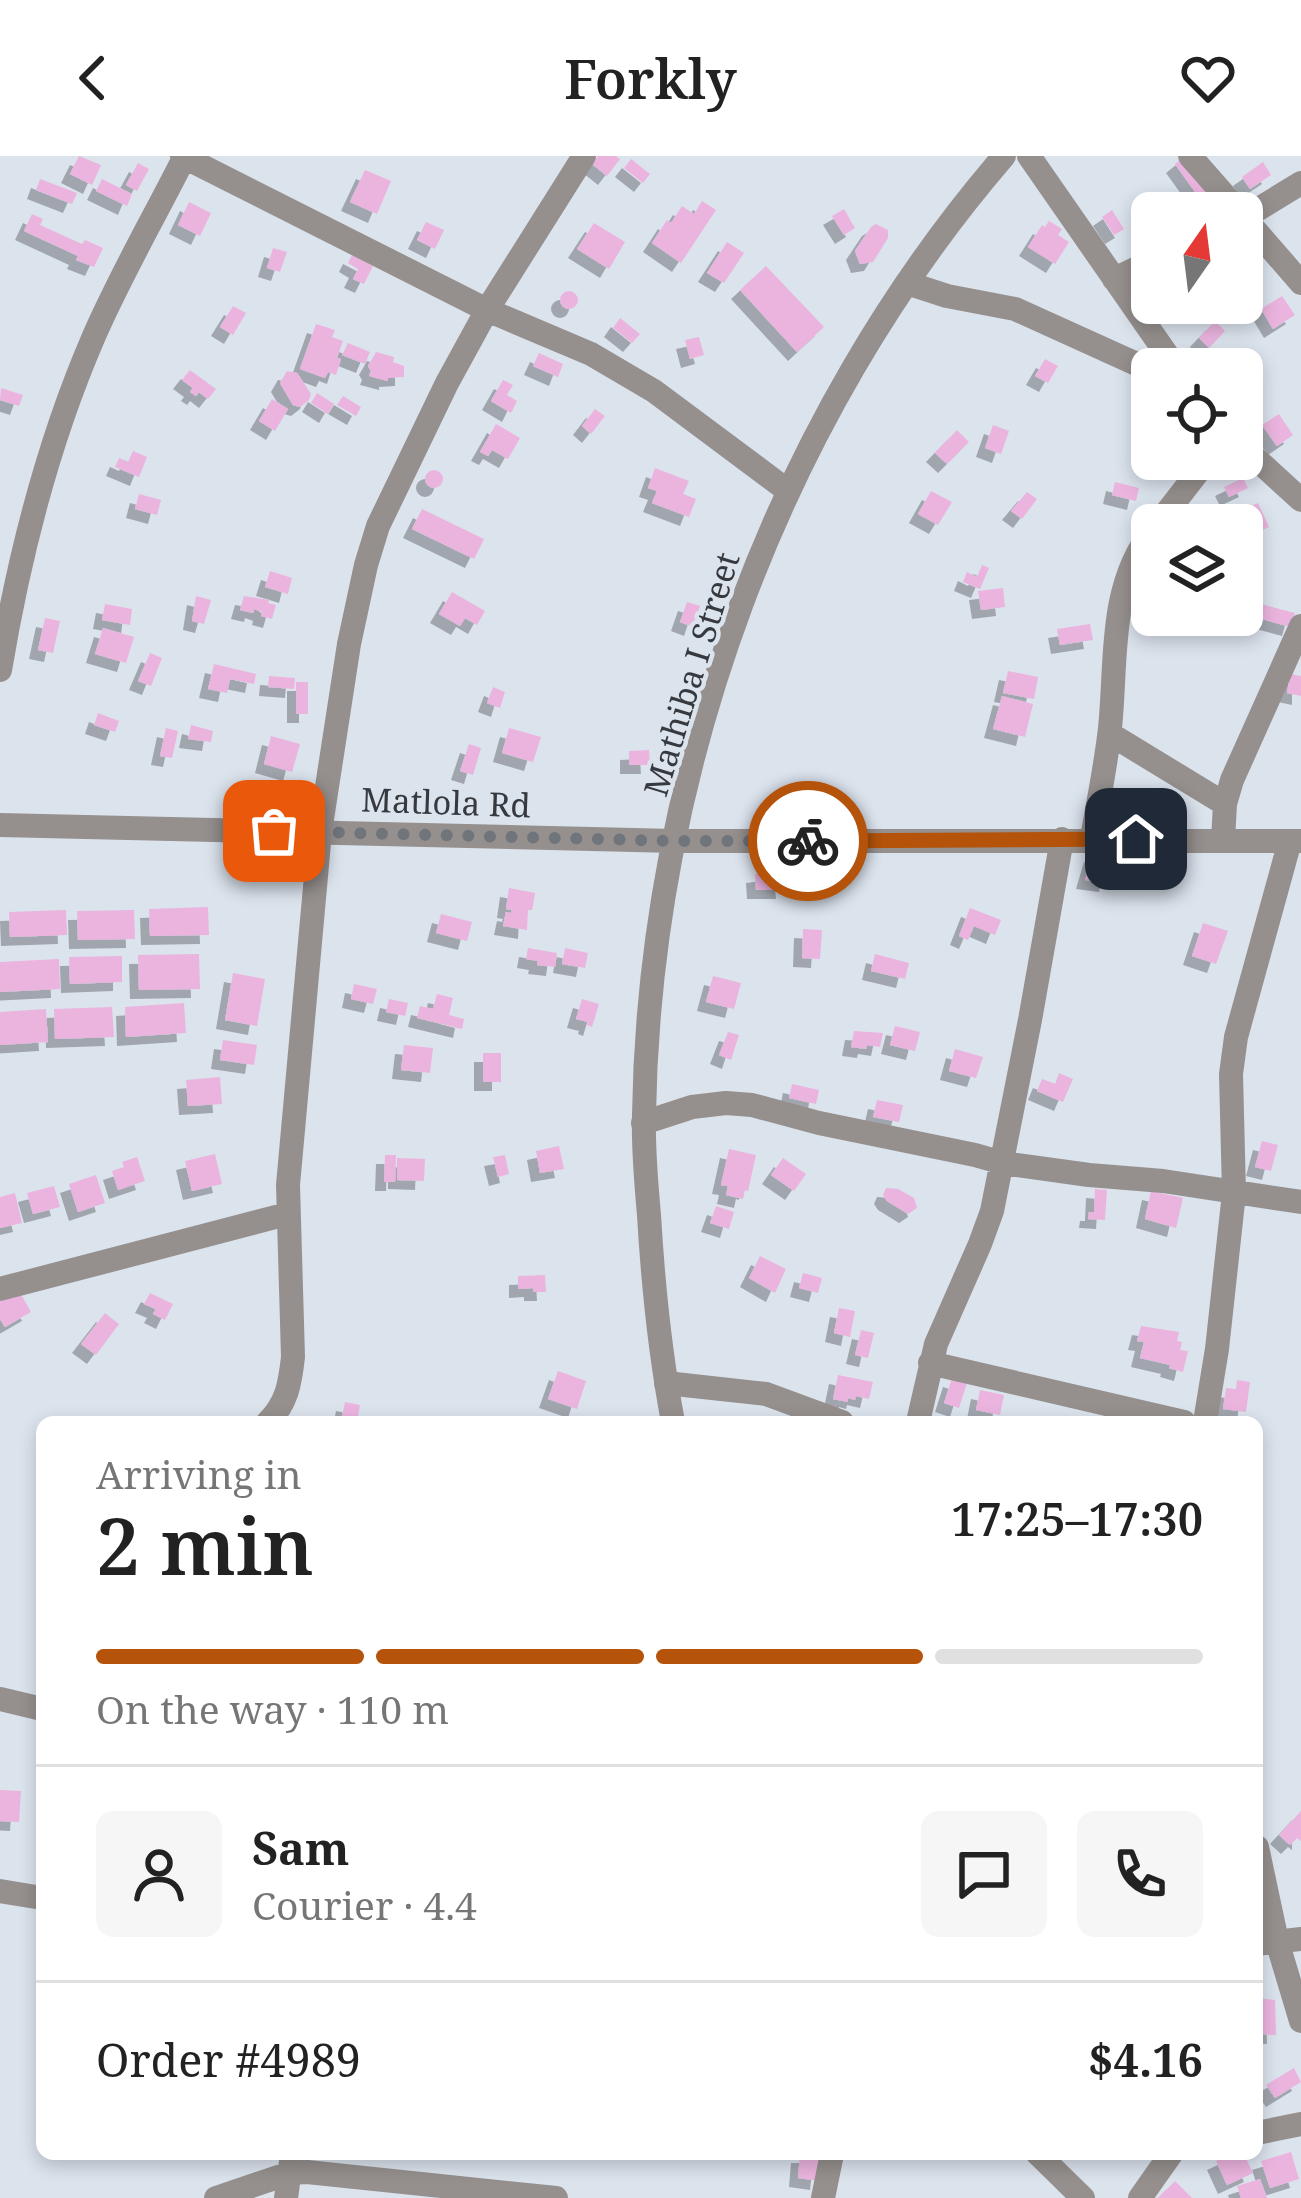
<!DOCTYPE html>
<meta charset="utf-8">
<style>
:root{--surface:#fff;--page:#f6f6f6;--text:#222;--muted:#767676;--line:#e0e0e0;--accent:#b45309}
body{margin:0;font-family:"Noto Serif",serif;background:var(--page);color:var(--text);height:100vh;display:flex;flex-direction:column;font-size:45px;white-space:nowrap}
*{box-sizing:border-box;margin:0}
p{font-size:39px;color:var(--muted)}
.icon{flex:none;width:66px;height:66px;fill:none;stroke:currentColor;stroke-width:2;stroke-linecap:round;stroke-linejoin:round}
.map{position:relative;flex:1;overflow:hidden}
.details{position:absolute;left:36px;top:1260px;width:1227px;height:744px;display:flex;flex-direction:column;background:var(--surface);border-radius:18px;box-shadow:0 6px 18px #0003}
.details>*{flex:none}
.needle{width:78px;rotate:14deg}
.tools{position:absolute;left:1131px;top:36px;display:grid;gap:24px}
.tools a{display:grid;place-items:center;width:132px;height:132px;border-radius:18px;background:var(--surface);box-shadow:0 6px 18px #0003;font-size:60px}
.pin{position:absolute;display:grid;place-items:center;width:102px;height:102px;color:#fff;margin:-51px;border-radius:24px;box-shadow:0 6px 18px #0006}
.courier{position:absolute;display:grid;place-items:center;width:120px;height:120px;margin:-60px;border:9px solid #b45309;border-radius:50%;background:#fff;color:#222;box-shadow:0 3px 15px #0007}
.headline em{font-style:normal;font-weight:600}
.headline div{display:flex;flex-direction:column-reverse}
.headline{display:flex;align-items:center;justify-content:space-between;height:204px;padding:0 60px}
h1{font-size:78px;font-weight:600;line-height:90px}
.bar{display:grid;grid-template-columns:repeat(4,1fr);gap:18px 12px;align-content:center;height:144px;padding:0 60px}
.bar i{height:15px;border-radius:9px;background:var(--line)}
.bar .selected{background:var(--accent)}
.bar p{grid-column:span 4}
.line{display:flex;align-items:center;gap:30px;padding:0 60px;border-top:3px solid var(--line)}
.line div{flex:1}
.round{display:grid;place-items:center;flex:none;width:126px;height:126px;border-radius:18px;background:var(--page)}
header{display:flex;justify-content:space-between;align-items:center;height:156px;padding:0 60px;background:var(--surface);font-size:54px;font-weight:600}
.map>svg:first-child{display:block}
</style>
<header><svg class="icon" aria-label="back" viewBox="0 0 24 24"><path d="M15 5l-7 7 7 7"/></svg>Forkly<svg class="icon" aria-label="heart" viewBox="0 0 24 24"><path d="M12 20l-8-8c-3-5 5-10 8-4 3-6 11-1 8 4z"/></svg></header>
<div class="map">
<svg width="1301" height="2042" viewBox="0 0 1301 2042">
<defs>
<filter id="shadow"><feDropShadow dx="-9" dy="9" stdDeviation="0" flood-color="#0004"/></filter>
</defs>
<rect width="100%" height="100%" fill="#dbe3ed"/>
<path fill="#ebb4df" filter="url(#shadow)" d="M79 0 101 9 92 29 70 18Z
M598 0H616L620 3 607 20 592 8Z
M1185 0 1209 33 1198 40 1175 8Z
M631 3 650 18 643 27 624 12Z
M1263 6 1271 19 1250 33 1242 21Z
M138 7 149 13 137 35 126 29Z
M365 14 391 25 377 58 350 46Z
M40 23 77 37 72 48 36 34Z
M102 23 132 38 127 50 96 35Z
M702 45 716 54 681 107 652 87 667 64 671 67 682 50 694 58Z
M189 46 211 57 200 80 178 69Z
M844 53 855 72 844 79 832 60Z
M1112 54 1124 73 1114 79 1102 61Z
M32 58 43 63 40 69 82 88 85 84 103 92 94 111 76 104 78 100 24 75Z
M1049 65 1062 73 1058 79 1069 86 1055 108 1028 91 1042 69 1045 71Z
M426 66 444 74 435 93 417 84Z
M594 67 625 86 609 113 577 93Z
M876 68 888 74V82L873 106 860 108 855 95 871 71Z
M727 86 744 97 724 127 707 117Z
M273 92 287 96 280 116 267 112Z
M352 99 373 110 364 128 353 123 358 113 348 107Z
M766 110 824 171 797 196 740 134Z
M560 144a9 9 0 1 1 18 0a9 9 0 1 1-18 0Z
M1282 140 1295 159 1273 173 1261 153Z
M233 150 246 157 233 179 220 171Z
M620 162 640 178 632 187 613 172Z
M1215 165 1225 175 1209 192 1199 182Z
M316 168 335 174 332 181 343 185 337 202 341 203 336 219 328 216 325 222 300 213Z
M699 181 704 199 690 203 685 184Z
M348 187 370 196 365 208 342 199Z
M376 196 394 201 393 206 404 210V221L388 222V225L369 220 371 215 368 210Z
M539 197 563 208 558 221 533 210Z
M1045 203 1058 210 1048 227 1035 220Z
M190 214 216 233 208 243 199 236 196 240 190 236 193 232 182 224Z
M287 215 297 217 311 238 309 244 300 251 293 249 280 227Z
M503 224 513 229 507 239 517 245 511 257 491 245Z
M1 232 23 239 19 250 0 244Z
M317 237 334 248 328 258 311 247Z
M343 240 361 251 356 260 337 249Z
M272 243 288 253 275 275 259 265Z
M595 253 605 260 591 278 582 270Z
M1279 258 1293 279 1277 290 1262 269Z
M496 268 520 282 508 303 492 294 488 300 480 296Z
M993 269 1009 275 1001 298 985 292Z
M957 274 969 286 947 308 935 297Z
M133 295 147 301 139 321 115 311 119 302 128 306Z
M655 312 689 325 683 338 696 343 689 361 652 347 657 335 648 332Z
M425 323a9 9 0 1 1 18 0a9 9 0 1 1-18 0Z
M1243 322 1248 332 1229 341 1224 331Z
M1115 326 1139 332 1136 345 1112 339Z
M931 335 952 346 938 369 918 358Z
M1027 336 1037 343 1022 363 1011 355Z
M139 338 161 344 157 359 135 353Z
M1258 347 1269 371 1245 382 1242 369H1239L1234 358Z
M422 353 484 383 474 403 412 373Z
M982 409 989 412 980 433 963 426 967 416 977 421Z
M270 415 292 422 288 438 265 431Z
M1003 432 1005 451 981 454 978 435Z
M452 436 485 455 477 469 465 462 460 470 439 458Z
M196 440 211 444 204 468 192 465Z
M244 440 269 444 268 447 276 449 272 463 261 460 262 456 254 453 253 457 240 454Z
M1242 443 1295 457 1291 471 1242 458Z
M687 446 700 450 693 471 680 466Z
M105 448 132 453 130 469 102 464Z
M45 462 60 465 53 497 38 494Z
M1090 468 1093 484 1060 489 1057 473Z
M103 472 134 481 126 507 95 498Z
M150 497 162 502 151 530 138 525Z
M214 508 256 518 254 528 230 523 227 537 208 533Z
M1008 515 1038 521 1034 543 1003 537Z
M1290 518 1301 520V540L1287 537Z
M269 520 295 522 294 533 268 531Z
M296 526H308V558H296Z
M493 531 505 536 500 552 487 547Z
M1002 540 1033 548 1025 581 993 573Z
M98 557 119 565 115 576 94 569Z
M191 569 213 575 211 586 188 583Z
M166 572 178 575 172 602 160 600Z
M509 572 541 581 533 606 502 597Z
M271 580 300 588 292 616 264 608Z
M469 588 481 592 473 619 460 615Z
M649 594 650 609H629V595Z
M1093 697 1103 698 1101 713 1110 715 1108 727 1085 724Z
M772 716V724L784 723 785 734H756L755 718Z
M509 732 535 737 532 754H528L527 774 503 770 506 756 511 757 512 754 506 753Z
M208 751 209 779 150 780 149 753Z
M970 752 1001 764 995 779 974 770 968 784 959 780Z
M66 754 67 779 10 781 9 756Z
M134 754 135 783 78 784 77 755Z
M441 758 472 766 467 785 436 777Z
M1203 767 1228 775 1216 808 1192 800Z
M803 773 822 774 820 803 802 802Z
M528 792 557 797 555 811 537 809 538 805 526 803Z
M565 792 588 797 585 812 562 808Z
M199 798 200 833 139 834 138 799Z
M875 798 909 807 905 823 871 815Z
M122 800V826L70 828 69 801Z
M59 803 60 833 0 836V806Z
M233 817 265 823 257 870 225 864Z
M713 820 741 827 734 853 706 846Z
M354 828 377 833 373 848 351 843Z
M437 838 453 842 449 859 464 863 462 873 417 862 420 850 433 853Z
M389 843 408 847 405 860 386 856Z
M582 843 599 848 592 871 587 869 588 866 576 863Z
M184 847 186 877 126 881 125 851Z
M112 851 114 881 55 883 54 853Z
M46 853 48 886 0 889V856Z
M895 870 920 876 915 895 890 889Z
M854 875 883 877 880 891 867 889 866 893 851 891Z
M728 876 739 879 731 904 719 899Z
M223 884 257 889 254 909 220 904Z
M404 889 433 892 430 917 401 914Z
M955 893 983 901 976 922 949 915Z
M483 897H501V926H483Z
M1059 917 1073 923 1063 946 1037 935 1042 923 1055 928Z
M220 921 222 948 188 950 186 924Z
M792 928 819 934 816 948 789 942Z
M877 944 903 949 899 966 873 961Z
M1262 985 1278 989 1271 1015 1255 1011Z
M559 990 564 1013 540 1017 536 995Z
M729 993 756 999 748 1035 745 1034 743 1043 726 1039 728 1030 721 1029Z
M215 998 222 1028 192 1035 185 1005Z
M385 999H396L395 1026H384Z
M505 999 509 1018 498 1021 493 1001Z
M137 1001 145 1025 118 1034 112 1015 124 1011 122 1006Z
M397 1002 425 1003 424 1025 397 1024Z
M783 1002 806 1018 794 1035 771 1019Z
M96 1019 105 1047 78 1056 69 1028Z
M54 1030 60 1051 33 1058 27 1037Z
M886 1032 898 1033 914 1042 917 1052 908 1058 887 1045 883 1039Z
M1095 1033 1107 1034 1105 1064 1088 1063 1089 1056H1094Z
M1151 1035 1183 1042 1176 1072 1145 1063Z
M15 1037 22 1067 0 1072V1041Z
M716 1050 734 1056 729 1073 710 1067Z
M760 1100 786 1113 775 1137 749 1122Z
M803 1117 822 1122 818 1137 799 1132Z
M545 1119 546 1136H533V1132L518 1133V1120Z
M18 1133 31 1156 5 1171 0 1163V1144Z
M150 1137 173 1148 165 1164 153 1158 156 1153 144 1148Z
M839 1152 855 1155 850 1181 834 1177Z
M105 1157 119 1168 96 1199 81 1188Z
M1141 1170 1179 1176 1177 1185 1182 1186 1180 1194 1188 1195 1183 1216 1169 1212 1170 1209 1140 1202 1144 1186 1137 1185Z
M861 1174 874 1177 868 1202 855 1199Z
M558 1215 586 1225 577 1253 548 1243Z
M838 1219 873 1226 869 1243 856 1240 855 1244 848 1242V1246L833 1243Z
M952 1222 967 1227 959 1252 944 1247Z
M1237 1224 1250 1226 1246 1256 1223 1253 1226 1232 1236 1233Z
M980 1234 1004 1239 1000 1259 976 1254Z
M345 1246 360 1249 357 1266H341Z
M0 1634 21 1635 19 1666 0 1665Z
M1301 1655V1685L1297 1682 1290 1689 1279 1679Z
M1257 1842 1275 1844 1276 1879 1257 1878Z
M1294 1912 1301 1926 1275 1942 1266 1929Z
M1291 1996 1299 2023 1270 2032 1261 2005Z
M800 1998H822L819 2025 798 2022Z
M1231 1998H1244L1253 2017 1227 2029 1216 2005Z
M1260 2023 1267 2042H1241L1237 2030Z
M1175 2025 1192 2042H1158Z"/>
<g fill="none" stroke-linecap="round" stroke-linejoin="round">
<path stroke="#95908e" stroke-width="24" d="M182 0 487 154 591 198 654 235 788 335
M1029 0 1177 213
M1190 0 1240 57
M1242 59 1301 127
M1242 63 1301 27
M1114 123 1152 105
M907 127 947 140 1015 153 1152 215
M1242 290 1301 344
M1157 369 1208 303
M0 514C19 400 48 286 94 180 121 118 155 60 185 0
M1110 578 1225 648
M1092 683C1098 646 1106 609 1110 572 1117 505 1108 432 1152 375
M1223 684 1225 648 1232 624 1301 470
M643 967 692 951 726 947 752 949 819 967 975 999 1003 1007 1089 1019 1163 1025 1301 1046
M0 1133 287 1058
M930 1207 1184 1266
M666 1227 766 1238 842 1266
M268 1266C287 1247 290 1228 293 1201L288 1029 320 676 349 488 366 409 378 370 447 227 487 154 584 0
M918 1266 936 1188 980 1088 992 1055 1030 864 1062 683
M1205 1266 1217 1193 1234 1037 1231 918 1236 881 1290 685
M0 1543 42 1553
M1257 1691 1277 1785 1301 1865
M0 1735 42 1742
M1257 1788 1301 1783
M1257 1977 1301 1968
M216 2042 290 2017 307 2016 556 2042
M286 2042 292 1998
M823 2042 832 1998
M1140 2042 1171 1998"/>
<path stroke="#95908e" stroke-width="24" d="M0 669 675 685H1301
M673 1266C660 1197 653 1128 649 1059 646 1026 643 992 644 959 649 614 779 261 1004 0
M1038 1998 1083 2042"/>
</g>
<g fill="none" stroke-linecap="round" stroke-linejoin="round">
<path stroke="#70747b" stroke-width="12" stroke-dasharray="0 21.6" d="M274 675 675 685H808"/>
<path stroke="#b45309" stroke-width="15" d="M808 685 1136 683"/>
</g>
<g text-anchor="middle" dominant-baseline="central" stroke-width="9" stroke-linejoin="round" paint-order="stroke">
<g font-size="33" fill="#36393d" stroke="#dbe3ed">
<text transform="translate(691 518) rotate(-73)">Mathiba I Street</text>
<text transform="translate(446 646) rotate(2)">Matlola Rd</text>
</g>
</g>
</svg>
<div class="tools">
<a><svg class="needle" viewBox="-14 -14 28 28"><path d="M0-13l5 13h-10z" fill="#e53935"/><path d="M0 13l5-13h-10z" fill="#767676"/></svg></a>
<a><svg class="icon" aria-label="locate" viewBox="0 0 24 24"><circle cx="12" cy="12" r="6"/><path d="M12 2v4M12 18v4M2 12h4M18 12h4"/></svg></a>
<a><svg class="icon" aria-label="layers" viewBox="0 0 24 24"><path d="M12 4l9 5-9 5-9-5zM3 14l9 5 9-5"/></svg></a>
</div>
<div class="pin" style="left:274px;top:675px;background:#ea580c"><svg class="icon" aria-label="bag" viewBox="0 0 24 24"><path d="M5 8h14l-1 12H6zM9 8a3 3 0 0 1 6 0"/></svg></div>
<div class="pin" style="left:1136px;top:683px;background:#1f2937"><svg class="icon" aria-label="home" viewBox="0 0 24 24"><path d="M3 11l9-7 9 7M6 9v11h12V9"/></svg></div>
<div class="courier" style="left:808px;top:685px"><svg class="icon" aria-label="bike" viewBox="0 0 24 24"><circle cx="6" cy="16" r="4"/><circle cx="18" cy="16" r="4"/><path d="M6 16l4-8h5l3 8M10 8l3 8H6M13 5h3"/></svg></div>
<section class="details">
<div class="headline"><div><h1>2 min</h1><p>Arriving in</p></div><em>17:25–17:30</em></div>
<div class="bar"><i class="selected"></i><i class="selected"></i><i class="selected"></i><i></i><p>On the way · 110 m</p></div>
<div class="line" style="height:216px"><a class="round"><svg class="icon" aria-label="person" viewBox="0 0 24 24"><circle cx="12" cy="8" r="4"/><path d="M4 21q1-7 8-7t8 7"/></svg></a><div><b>Sam</b><p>Courier · 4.4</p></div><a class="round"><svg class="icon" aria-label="chat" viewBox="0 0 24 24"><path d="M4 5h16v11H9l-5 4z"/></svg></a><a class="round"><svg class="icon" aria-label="phone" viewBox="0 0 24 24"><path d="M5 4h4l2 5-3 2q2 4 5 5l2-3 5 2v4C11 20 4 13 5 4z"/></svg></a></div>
<div class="line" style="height:156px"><div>Order #4989</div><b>$4.16</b></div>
</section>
</div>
